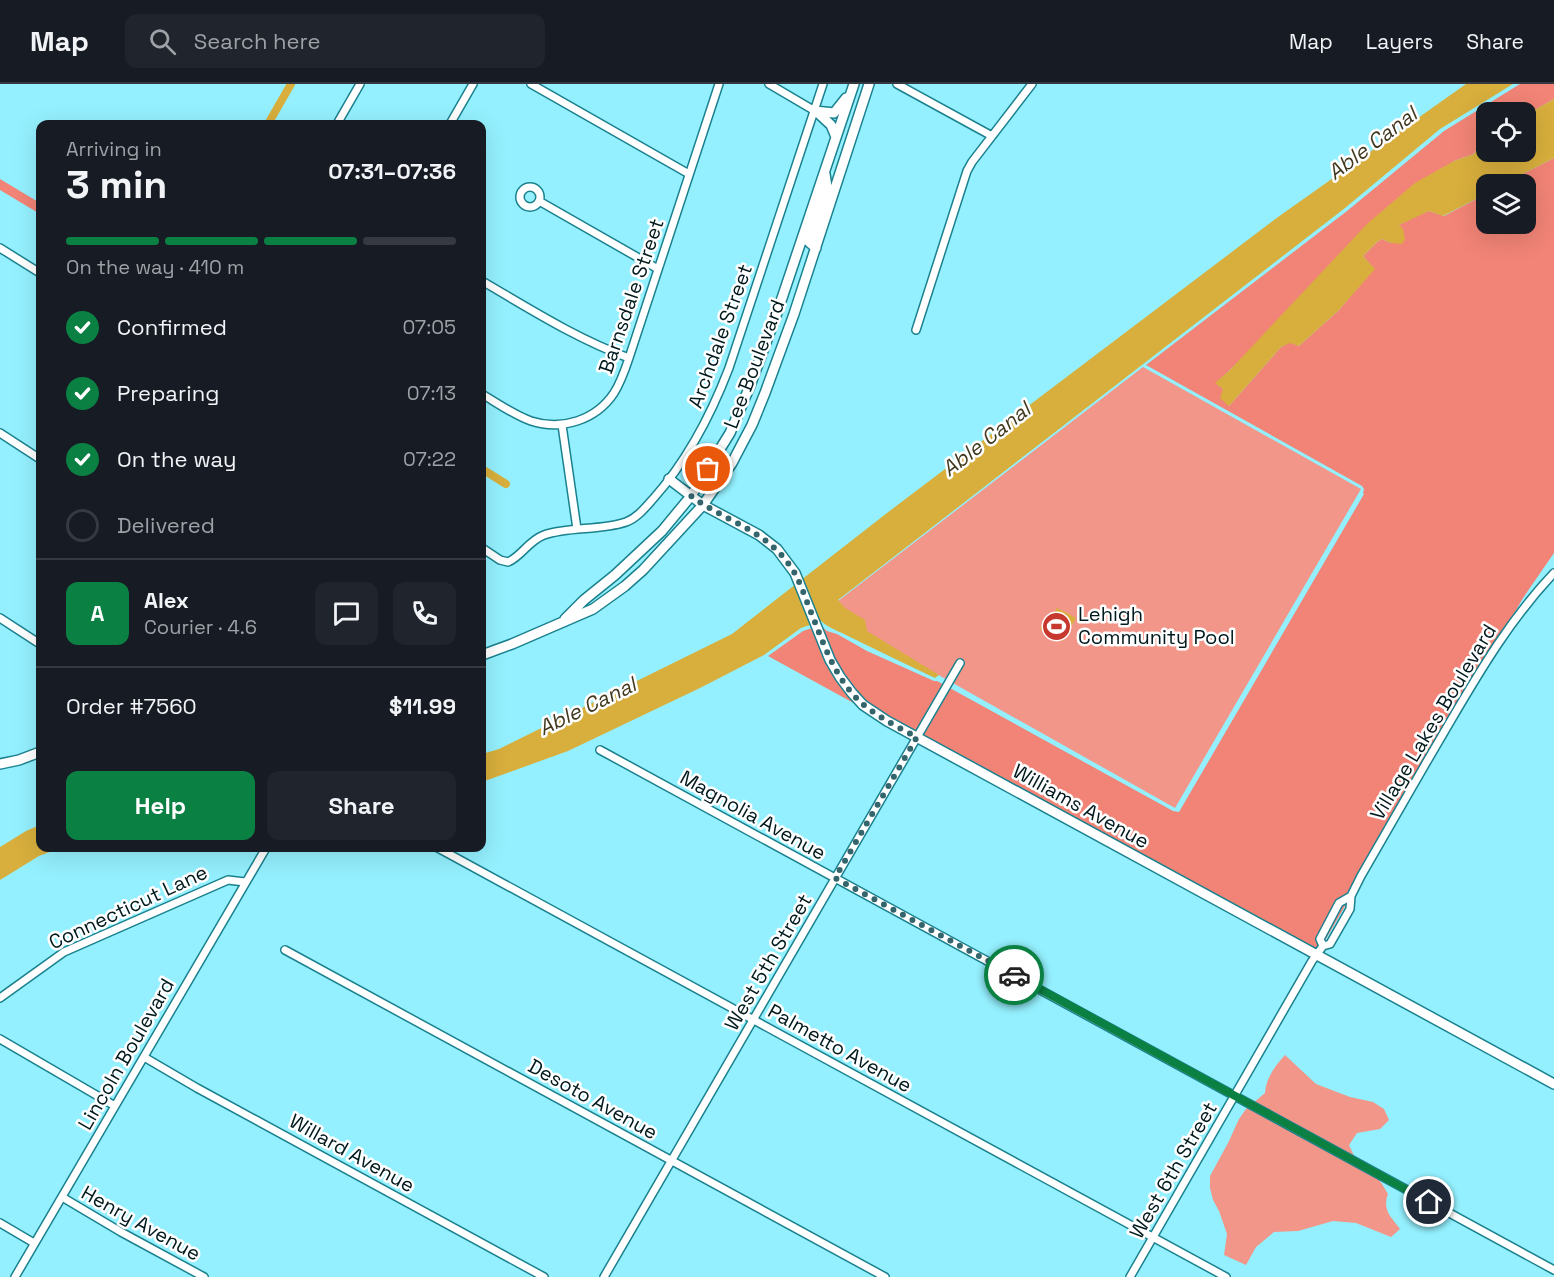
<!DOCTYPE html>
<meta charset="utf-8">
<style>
:root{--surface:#171b24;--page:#20242c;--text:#f1f3f6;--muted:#9ea1a6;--line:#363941;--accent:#0b8043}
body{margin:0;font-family:"Space Grotesk",sans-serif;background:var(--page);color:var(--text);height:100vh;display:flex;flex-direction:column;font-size:22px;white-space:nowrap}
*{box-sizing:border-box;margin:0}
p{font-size:20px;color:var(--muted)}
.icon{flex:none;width:33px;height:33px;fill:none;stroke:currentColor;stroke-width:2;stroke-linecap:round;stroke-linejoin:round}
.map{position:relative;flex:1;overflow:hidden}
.details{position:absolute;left:36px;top:36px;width:450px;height:732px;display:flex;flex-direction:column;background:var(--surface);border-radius:12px;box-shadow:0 6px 24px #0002}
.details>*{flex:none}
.fabs{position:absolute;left:1476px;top:18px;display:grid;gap:12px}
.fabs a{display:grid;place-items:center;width:60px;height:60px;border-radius:12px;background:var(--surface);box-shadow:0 6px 24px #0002;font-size:30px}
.pin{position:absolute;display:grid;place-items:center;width:51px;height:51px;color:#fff;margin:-26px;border:3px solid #fff;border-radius:50%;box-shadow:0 2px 6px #0007}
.courier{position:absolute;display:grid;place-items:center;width:60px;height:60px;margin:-30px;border:4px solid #0b8043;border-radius:50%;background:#fff;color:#222;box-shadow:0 2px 8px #0007}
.head em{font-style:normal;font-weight:600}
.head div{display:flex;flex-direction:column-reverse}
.head{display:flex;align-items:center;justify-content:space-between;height:102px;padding:0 30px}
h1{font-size:39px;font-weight:600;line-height:45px}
.bar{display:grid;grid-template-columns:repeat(4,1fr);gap:9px 6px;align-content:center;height:72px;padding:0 30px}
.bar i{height:8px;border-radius:4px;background:var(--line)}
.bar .current{background:var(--accent)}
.bar p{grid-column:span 4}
.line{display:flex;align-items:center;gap:15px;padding:0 30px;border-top:2px solid var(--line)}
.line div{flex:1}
.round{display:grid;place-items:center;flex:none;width:63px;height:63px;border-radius:12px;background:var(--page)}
ol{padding:0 30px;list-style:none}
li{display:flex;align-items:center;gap:18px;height:66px}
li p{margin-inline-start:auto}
li .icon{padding:6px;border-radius:50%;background:var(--accent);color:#fff;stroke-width:4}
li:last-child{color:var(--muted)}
li i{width:33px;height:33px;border:3px solid var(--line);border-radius:50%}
.primary-button{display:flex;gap:12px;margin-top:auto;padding:12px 30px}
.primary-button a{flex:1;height:69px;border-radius:12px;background:var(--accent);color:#fff;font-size:24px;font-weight:600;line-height:69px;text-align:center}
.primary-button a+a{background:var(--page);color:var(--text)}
header{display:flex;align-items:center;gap:36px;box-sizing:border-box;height:84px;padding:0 30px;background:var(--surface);border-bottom:2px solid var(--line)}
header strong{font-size:28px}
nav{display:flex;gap:33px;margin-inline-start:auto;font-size:21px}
.search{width:420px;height:54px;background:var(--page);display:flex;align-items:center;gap:15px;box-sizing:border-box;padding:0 21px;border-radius:12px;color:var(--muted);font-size:22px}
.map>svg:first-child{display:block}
</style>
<header>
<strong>Map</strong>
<div class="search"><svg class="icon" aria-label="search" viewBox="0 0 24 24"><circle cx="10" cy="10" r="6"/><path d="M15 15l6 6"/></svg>Search here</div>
<nav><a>Map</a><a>Layers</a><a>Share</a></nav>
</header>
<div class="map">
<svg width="1554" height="1193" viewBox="0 0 1554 1193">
<rect width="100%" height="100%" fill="#94f0fe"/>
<path fill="#f29689" d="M1143 283 1361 405 1175 724 825 527Z
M1285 971 1316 1000 1350 1013 1373 1018 1384 1025 1389 1036 1380 1045 1357 1049 1349 1061 1355 1074 1375 1091 1382 1100 1388 1110C1382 1126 1391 1133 1400 1145L1391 1153 1356 1139 1333 1137 1298 1147 1274 1148 1256 1163 1246 1181 1224 1171 1227 1150 1219 1127 1213 1116 1210 1104V1092L1228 1059 1239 1035 1246 1025 1265 1009C1266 994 1275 982 1285 971Z"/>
<path fill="#f18476" d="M1520 0H1554V15L1526 31V28H1486V54L1482 57 1474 70 1454 77 1216 299 1223 305 1229 322 1281 263 1290 258 1299 262 1338 227 1374 185 1363 172 1377 158 1382 155 1391 159 1399 141 1420 130 1429 127 1444 132 1486 110V140H1526V100H1503L1554 74V469L1523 514 1319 867 889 634C849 608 838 584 820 541L827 547 837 550 867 567 934 597H937L1173 727 1179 728 1364 410 1363 409 1364 405 1362 402 1146 281 1347 127 1444 47Z
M0 95 40 119V130L0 106Z
M812 544C827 574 835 598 859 622L768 572 803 547Z"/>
<path fill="#d8af3d" d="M1466 0H1513L1440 45 1345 124 838 516 845 524 865 536 867 547 939 591 935 594C906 580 878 567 850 553 839 547 830 545 821 537L801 544 764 571 700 604 568 667 482 698V670L499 665 732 550 887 429 1278 133Z
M1554 15V74L1503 100H1486V110L1443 132 1429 127 1399 141 1403 145 1405 155 1402 160 1391 159 1382 155 1377 158 1363 172 1375 185 1338 227 1299 262 1290 259 1281 263 1229 322 1220 314 1223 305 1215 299 1229 287 1368 139 1415 99 1454 77 1474 70 1482 57 1486 54V68H1526V31Z
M1057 524 1076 534 1063 557 1040 545 1045 537 1049 539Z
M40 741V764H60L39 772 0 796V763L26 747Z"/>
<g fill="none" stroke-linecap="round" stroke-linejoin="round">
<path stroke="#d8af3d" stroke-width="8" d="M268 40 291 0
M482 385 506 400"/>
<defs>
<path id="street" d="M531 0 689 90
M769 0 815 27
M897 0 992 52
M337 40 360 0
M450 40 473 0
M520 113a10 10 0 1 1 20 0a10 10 0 1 1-20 0Z
M539 117 658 185
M0 164 40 189
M482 197C530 225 577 255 629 274
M916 246 967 87 972 78 1032 0
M482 310C497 319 514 331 531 337 562 347 596 336 614 309 621 298 625 286 629 274L719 0
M562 341 577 445
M0 349 40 375
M482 464 500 476 508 478C522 472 528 457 544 451 570 442 600 447 626 438 637 434 645 424 653 415 687 377 711 331 729 284L823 0
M0 534 40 560
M600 666 1554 1186
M438 764 1226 1193
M1323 862 1320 855 1339 819 1351 812
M285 866 885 1193
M0 914 64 868 228 796 245 798
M0 955 115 1022
M144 973 197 1004 544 1193
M62 1113 121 1148 204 1193
M0 1139 34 1159
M15 1193 266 764
M604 1193 960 579
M1130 1193 1312 877 1323 862 1330 860 1350 825 1351 812 1361 792C1391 740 1420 689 1450 638 1481 585 1512 533 1554 489"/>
<path id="secondary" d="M815 27 834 29 846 14
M817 28 831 41 836 53
M816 164 809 158 827 103 825 90
M669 395 703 421 759 451 777 465 795 489 830 576 840 593 852 609 863 621 887 637 1554 1000
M565 535 584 516 615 491 662 447 691 412 730 349 750 302 778 226 854 0
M482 571 512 560 593 525 625 502 643 486 703 421 732 379 743 358 752 341 765 309 794 230 869 0
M0 680 19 676 40 668"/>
</defs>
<use href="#street" stroke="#1a818e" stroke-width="10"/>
<use href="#secondary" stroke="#1a818e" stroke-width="12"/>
<use href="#street" stroke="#fff" stroke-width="7"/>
<use href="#secondary" stroke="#fff" stroke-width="9"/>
</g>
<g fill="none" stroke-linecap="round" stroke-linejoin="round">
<path stroke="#34646c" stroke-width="6" stroke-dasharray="0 10.8" d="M708 385 691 412C723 436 763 445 788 479 800 494 805 515 813 533 826 567 839 603 869 625 884 636 901 645 917 653L835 794 1014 891"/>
<path stroke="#0b8043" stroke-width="8" d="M1014 891 1429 1118"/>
</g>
<defs>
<symbol id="stadium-disc" viewBox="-11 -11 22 22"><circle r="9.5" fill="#c7392f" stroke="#fff"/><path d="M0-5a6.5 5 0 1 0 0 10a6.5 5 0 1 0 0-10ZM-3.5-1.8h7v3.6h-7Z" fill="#fff"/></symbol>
</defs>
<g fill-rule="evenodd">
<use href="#stadium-disc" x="1040" y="526" width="33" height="33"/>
</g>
<g text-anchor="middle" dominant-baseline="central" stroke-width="5" stroke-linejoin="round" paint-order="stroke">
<g font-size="20" fill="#00191d" stroke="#fff">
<text transform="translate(631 212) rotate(-71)">Barnsdale Street</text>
<text transform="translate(720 252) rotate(-70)">Archdale Street</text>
<text transform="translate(754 280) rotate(-69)">Lee Boulevard</text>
<text transform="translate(1433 638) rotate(-59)">Village Lakes Boulevard</text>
<text transform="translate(1081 722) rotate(29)">Williams Avenue</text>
<text transform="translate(753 731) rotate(29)">Magnolia Avenue</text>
<text transform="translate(128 823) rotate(-25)">Connecticut Lane</text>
<text transform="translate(768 878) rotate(-60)">West 5th Street</text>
<text transform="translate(840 964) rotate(29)">Palmetto Avenue</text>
<text transform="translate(126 970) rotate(-60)">Lincoln Boulevard</text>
<text transform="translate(593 1015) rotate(29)">Desoto Avenue</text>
<text transform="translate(352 1069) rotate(29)">Willard Avenue</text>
<text transform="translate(1173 1086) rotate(-60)">West 6th Street</text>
<text transform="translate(141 1139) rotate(29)">Henry Avenue</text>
</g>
<g font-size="20" fill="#00191d" stroke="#fff" text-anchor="start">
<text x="1078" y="530">Lehigh<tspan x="1078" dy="23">Community Pool</tspan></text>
</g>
<g font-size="21" font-style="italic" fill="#413820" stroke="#fff">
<text transform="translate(1372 59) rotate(-37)">Able Canal</text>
<text transform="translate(986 355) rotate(-38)">Able Canal</text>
<text transform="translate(587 622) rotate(-26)">Able Canal</text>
</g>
</g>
</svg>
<div class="fabs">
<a><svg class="icon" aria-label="locate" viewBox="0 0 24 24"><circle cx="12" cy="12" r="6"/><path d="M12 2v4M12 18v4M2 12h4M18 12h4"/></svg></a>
<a><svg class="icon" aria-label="layers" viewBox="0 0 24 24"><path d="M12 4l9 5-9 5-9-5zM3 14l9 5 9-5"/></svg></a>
</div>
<div class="pin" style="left:708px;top:385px;background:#ea580c"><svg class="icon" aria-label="bag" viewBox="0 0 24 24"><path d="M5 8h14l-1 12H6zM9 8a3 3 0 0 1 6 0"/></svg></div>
<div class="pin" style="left:1429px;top:1118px;background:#1f2937"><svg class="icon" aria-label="home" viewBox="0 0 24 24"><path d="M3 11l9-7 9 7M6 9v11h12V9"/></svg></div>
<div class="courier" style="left:1014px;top:891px"><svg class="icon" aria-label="car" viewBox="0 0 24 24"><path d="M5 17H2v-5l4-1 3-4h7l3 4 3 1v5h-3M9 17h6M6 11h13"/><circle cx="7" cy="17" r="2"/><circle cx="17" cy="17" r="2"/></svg></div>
<section class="details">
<div class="head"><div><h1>3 min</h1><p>Arriving in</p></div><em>07:31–07:36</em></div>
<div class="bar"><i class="current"></i><i class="current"></i><i class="current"></i><i></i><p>On the way · 410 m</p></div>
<ol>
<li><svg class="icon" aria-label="check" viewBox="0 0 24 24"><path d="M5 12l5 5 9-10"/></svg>Confirmed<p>07:05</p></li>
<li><svg class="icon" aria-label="check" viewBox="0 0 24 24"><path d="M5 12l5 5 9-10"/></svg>Preparing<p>07:13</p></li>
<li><svg class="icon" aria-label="check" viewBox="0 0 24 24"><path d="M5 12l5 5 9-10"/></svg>On the way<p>07:22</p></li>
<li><i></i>Delivered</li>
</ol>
<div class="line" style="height:108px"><b class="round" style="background:var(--accent);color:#fff">A</b><div><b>Alex</b><p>Courier · 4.6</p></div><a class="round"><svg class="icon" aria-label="chat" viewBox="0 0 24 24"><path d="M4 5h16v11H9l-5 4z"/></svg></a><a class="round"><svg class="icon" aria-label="phone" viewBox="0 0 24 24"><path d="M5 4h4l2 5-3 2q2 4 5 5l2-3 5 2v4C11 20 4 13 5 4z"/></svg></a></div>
<div class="line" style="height:78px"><div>Order #7560</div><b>$11.99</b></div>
<div class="primary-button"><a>Help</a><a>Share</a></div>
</section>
</div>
